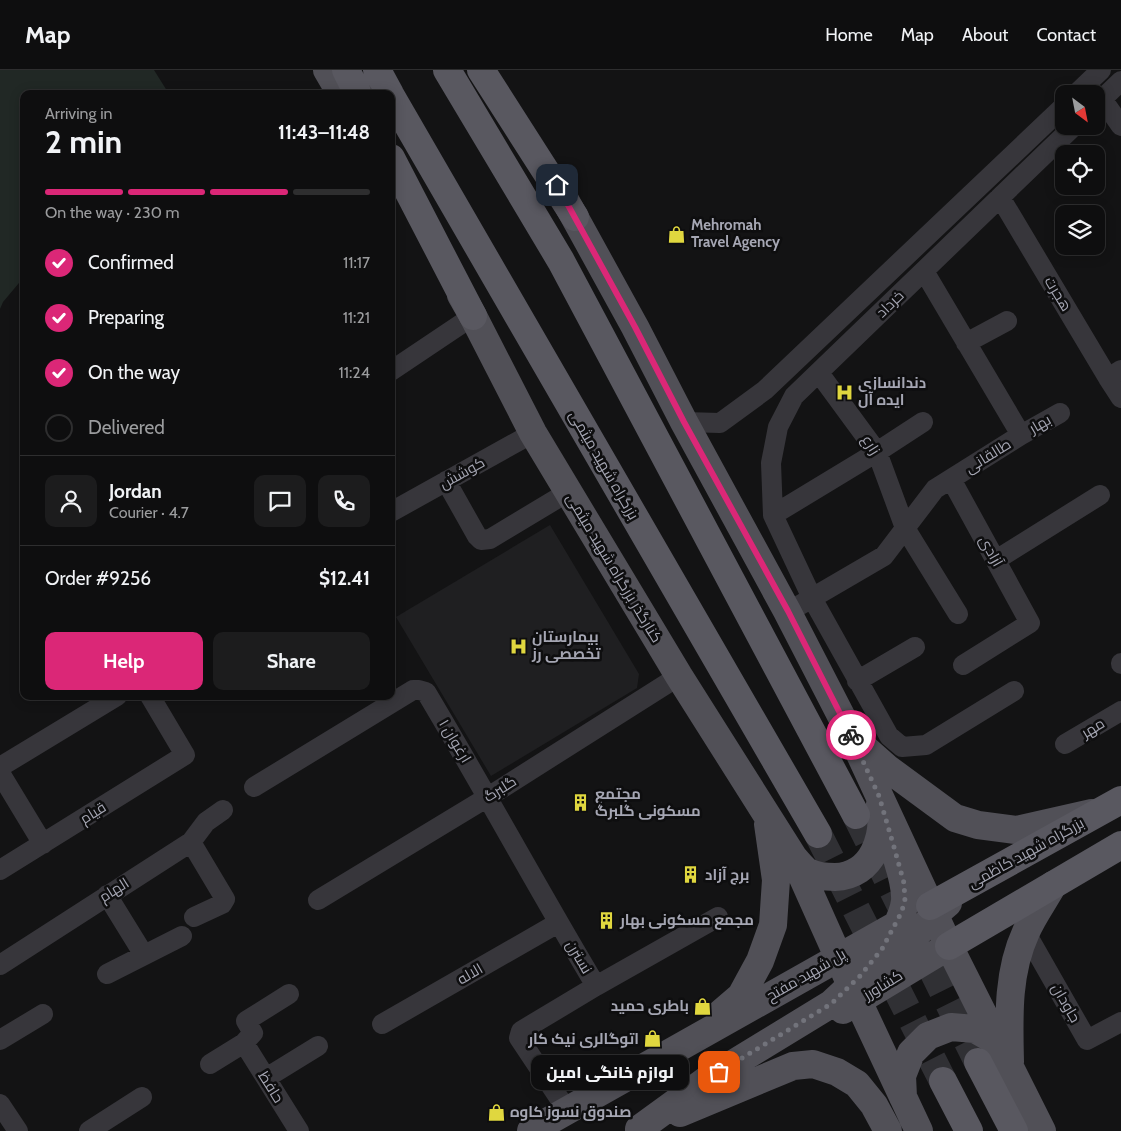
<!DOCTYPE html>
<meta charset="utf-8">
<style>
:root{--surface:#0e0e0f;--page:#1c1c1d;--text:#f1f3f6;--muted:#9b9c9e;--line:#2e2e2f;--accent:#db2777}
body{margin:0;font-family:Cabin,Cairo,sans-serif;background:var(--page);color:var(--text);height:100vh;display:flex;flex-direction:column;font-size:19px;white-space:nowrap}
*{box-sizing:border-box;margin:0}
p{font-size:16px;color:var(--muted)}
.icon{flex:none;width:28px;height:28px;fill:none;stroke:currentColor;stroke-width:2;stroke-linecap:round;stroke-linejoin:round}
.map{position:relative;flex:1;overflow:hidden}
.details{position:absolute;left:20px;top:20px;width:375px;height:610px;display:flex;flex-direction:column;background:var(--surface);border-radius:10px;box-shadow:0 2px 12px #0003,0 0 0 1px var(--line)}
.details>*{flex:none}
.needle{width:32px;rotate:148deg}
.fabs{position:absolute;left:1055px;top:15px;display:grid;gap:10px}
.fabs a{display:grid;place-items:center;width:50px;height:50px;border-radius:10px;background:var(--surface);box-shadow:0 2px 12px #0003,0 0 0 1px var(--line);font-size:25px}
.pin{position:absolute;display:grid;place-items:center;width:42px;height:42px;color:#fff;margin:-21px;border-radius:10px;box-shadow:0 2px 8px #0006}
.courier{position:absolute;display:grid;place-items:center;width:50px;height:50px;margin:-25px;border:4px solid #db2777;border-radius:50%;background:#fff;color:#222;box-shadow:0 1px 6px #0007}
.bubble{position:absolute;height:35px;border-radius:10px;background:var(--surface);box-shadow:0 2px 12px #0003,0 0 0 1px var(--line);font-size:16px;font-weight:800;line-height:35px;text-align:center}
.summary em{font-style:normal;font-weight:800}
.summary div{display:flex;flex-direction:column-reverse}
.summary{display:flex;align-items:center;justify-content:space-between;height:85px;padding:0 25px}
h1{font-size:32px;font-weight:800;line-height:38px}
.bar{display:grid;grid-template-columns:repeat(4,1fr);gap:8px 5px;align-content:center;height:60px;padding:0 25px}
.bar i{height:6px;border-radius:4px;background:var(--line)}
.bar .selected{background:var(--accent)}
.bar p{grid-column:span 4}
.line{display:flex;align-items:center;gap:12px;padding:0 25px;border-top:1px solid var(--line)}
.line div{flex:1}
.round{display:grid;place-items:center;flex:none;width:52px;height:52px;border-radius:10px;background:var(--page)}
ol{padding:0 25px;list-style:none}
li{display:flex;align-items:center;gap:15px;height:55px}
li p{margin-inline-start:auto}
li .icon{padding:5px;border-radius:50%;background:var(--accent);color:#fff;stroke-width:4}
li:last-child{color:var(--muted)}
li i{width:28px;height:28px;border:2px solid var(--line);border-radius:50%}
.button{display:flex;gap:10px;margin-top:auto;padding:10px 25px}
.button a{flex:1;height:58px;border-radius:10px;background:var(--accent);color:#fff;font-size:20px;font-weight:800;line-height:58px;text-align:center}
.button a+a{background:var(--page);color:var(--text)}
header{display:flex;align-items:center;gap:30px;box-sizing:border-box;height:70px;padding:0 25px;background:var(--surface);border-bottom:1px solid var(--line)}
header strong{font-size:24px}
nav{display:flex;gap:28px;margin-inline-start:auto;font-size:18px}
.map>svg:first-child{display:block}
</style>
<header>
<strong>Map</strong>
<nav><a>Home</a><a>Map</a><a>About</a><a>Contact</a></nav>
</header>
<div class="map">
<svg width="1121" height="1061" viewBox="0 0 1121 1061">
<rect width="100%" height="100%" fill="#131314"/>
<path fill="#1f1f21" d="M550 455 639 604 637 618 491 706 396 547Z"/>
<path fill="#212825" d="M0 0H154L169 24H24V207L3 232 0 239Z"/>
<g fill="none" stroke-linecap="round" stroke-linejoin="round">
<path stroke="#303034" stroke-width="28" stroke-dasharray="28 14" stroke-linecap="butt" d="M856 745 978 992
M818 764 943 1011"/>
<path stroke="#37363b" stroke-width="20" d="M1076 24 1101 0
M1102 29 1121 56
M1096 35 1121 11
M1000 127 1108 308 1121 300
M924 201 1021 365 935 419 884 486 812 528 889 666 902 677 926 675 1014 621
M966 273 1007 251
M391 301 473 246
M819 303 877 382 905 458 958 544
M1108 308 1121 328
M684 352 720 353 765 320 1064 36
M1021 365 1060 343
M951 409 1030 553 963 595
M446 411 477 466 481 470 490 469 568 422
M391 442 533 363
M773 445 877 382 923 352
M996 490 1100 425
M800 535 812 528 773 445 771 393 778 357 794 326 1074 56
M1121 593V594
M857 611 915 577
M1065 674 1121 641
M0 697 117 626
M0 703 43 774
M254 717 413 620H419L426 622C484 719 538 819 596 916
M191 772 225 829 222 834 194 847
M0 800 185 685 150 626
M107 825 144 885
M318 830 488 727 679 606
M1026 863 1087 970 1121 952
M0 895 191 772 206 752 223 740
M107 904 182 866
M382 954 558 853
M0 970 43 944
M244 973 299 1061
M210 994 244 973 253 963 246 951 289 924
M266 1008 318 976
M0 1034 18 1061
M567 1040 519 968 521 961 596 916 718 847
M89 1061 142 1027"/>
<path stroke="#515057" stroke-width="28" d="M327 0 341 24
M564 128 635 257 684 352 787 541 852 667 949 876 1042 1061
M461 225 473 246 533 363 679 606 794 788 858 931 919 1061
M861 675 887 698 955 748 978 755 1016 760 1092 743
M794 788C798 792 803 799 808 802 816 806 827 807 835 807 873 806 886 766 880 734
M888 906 899 884 934 845 948 833
M843 940 949 876
M720 944 741 926 760 891 773 855 776 810 768 754
M1010 992C1009 948 1007 903 1026 862 1033 846 1044 831 1053 815
M903 1027 902 1006 911 983 928 966 951 957 975 959 996 971
M680 1043 793 996 813 994 837 1002 857 1014 874 1035 888 1061
M639 1059 705 1011 831 934C855 913 901 864 905 831 906 817 901 802 897 789
M531 1061 893 857"/>
<path stroke="#595860" stroke-width="28" d="M346 0 358 24
M377 0 390 24
M447 0 561 191 856 745
M481 0 575 147
M391 26 818 764
M391 88 473 246
M930 836 1121 730
M949 876 1121 775
M978 992 1014 1061
M943 1011 969 1061"/>
</g>
<g fill="none" stroke-linecap="round" stroke-linejoin="round">
<path stroke="#72737b" stroke-width="5" stroke-dasharray="0 9" d="M719 1002 831 934 860 906 882 879 900 845 905 832 904 813 894 777 879 726 851 665"/>
<path stroke="#db2777" stroke-width="6" d="M557 115 635 257 684 352 788 541 851 665"/>
</g>
<defs>
<symbol id="shop-bare" viewBox="-9 -9 18 18"><path d="M-5-2.5h2.3a2.7 3.5 0 0 1 5.4 0H5L5.5 6h-11ZM-1.5-2.5h3a1.5 2.3 0 0 0-3 0Z" fill="#e0d73f" stroke="#0e0e0f" stroke-width="2.5" paint-order="stroke"/></symbol>
<symbol id="hospital-bare" viewBox="-9 -9 18 18"><path d="M-5-5h3v3.5h4V-5h3V5h-3V1.5h-4V5h-3Z" fill="#e0d73f" stroke="#0e0e0f" stroke-width="2.5" paint-order="stroke"/></symbol>
<symbol id="building-bare" viewBox="-9 -9 18 18"><path d="M-4-6H4V6H1V3H-1V6H-4ZM-2.5-4.3h1.7v1.8h-1.7ZM.8-4.3h1.7v1.8H.8ZM-2.5-1h1.7V.8h-1.7ZM.8-1h1.7V.8H.8Z" fill="#e0d73f" stroke="#0e0e0f" stroke-width="2.5" paint-order="stroke"/></symbol>
</defs>
<g fill-rule="evenodd">
<use href="#shop-bare" x="664" y="152" width="25" height="25"/>
<use href="#hospital-bare" x="832" y="310" width="25" height="25"/>
<use href="#hospital-bare" x="506" y="564" width="25" height="25"/>
<use href="#building-bare" x="568" y="720" width="25" height="25"/>
<use href="#building-bare" x="678" y="792" width="25" height="25"/>
<use href="#building-bare" x="594" y="838" width="25" height="25"/>
<use href="#shop-bare" x="690" y="924" width="25" height="25"/>
<use href="#shop-bare" x="640" y="956" width="25" height="25"/>
<use href="#shop-bare" x="484" y="1030" width="25" height="25"/>
</g>
<g text-anchor="middle" dominant-baseline="central" stroke-width="5" stroke-linejoin="round" paint-order="stroke">
<g font-size="15" font-weight="bold" fill="#a5a6b3" stroke="#0e0e0f" text-anchor="start">
<text x="691" y="155">Mehromah<tspan x="691" dy="17">Travel Agency</tspan></text>
<text x="858" y="313">دندانسازی<tspan x="858" dy="17">ایده آل</tspan></text>
<text x="532" y="567">بیمارستان<tspan x="532" dy="17">تخصصی رز</tspan></text>
<text x="595" y="724">مجتمع<tspan x="595" dy="17">مسکونی گلبرگ</tspan></text>
<text x="705" y="805">برج آزاد</text>
<text x="620" y="850">مجمع مسکونی بهار</text>
<text x="689" y="936" text-anchor="end">باطری حمید</text>
<text x="639" y="969" text-anchor="end">اتوگالری نیک کار</text>
<text x="510" y="1042">صندوق نسوز کاوه</text>
</g>
<g font-size="15" fill="#a5a6b3" stroke="#0e0e0f">
<text transform="translate(1058 224) rotate(59)">هجرت</text>
<text transform="translate(890 234) rotate(-44)">خرداد</text>
<text transform="translate(1040 354) rotate(-30)">بهار</text>
<text transform="translate(871 375) rotate(58)">زارع</text>
<text transform="translate(988 386) rotate(-32)">طالقانی</text>
<text transform="translate(604 395) rotate(60)">بزرگراه شهید میثمی</text>
<text transform="translate(462 403) rotate(-29)">کوشش</text>
<text transform="translate(991 481) rotate(61)">آزادی</text>
<text transform="translate(614 498) rotate(59)">کنارگذر بزرگراه شهید میثمی</text>
<text transform="translate(1093 658) rotate(-31)">مهر</text>
<text transform="translate(455 671) rotate(59)">ارغوان ۱</text>
<text transform="translate(500 719) rotate(-32)">گلبرگ</text>
<text transform="translate(93 743) rotate(-32)">قیام</text>
<text transform="translate(1026 783) rotate(-29)">بزرگراه شهید کاظمی</text>
<text transform="translate(114 820) rotate(-32)">الهام</text>
<text transform="translate(579 887) rotate(59)">نسترن</text>
<text transform="translate(470 904) rotate(-30)">الاله</text>
<text transform="translate(806 905) rotate(-30)">پل شهید مفتح</text>
<text transform="translate(883 915) rotate(-31)">کشاورز</text>
<text transform="translate(1066 933) rotate(60)">جاودان</text>
<text transform="translate(271 1017) rotate(58)">حافظ</text>
</g>
</g>
</svg>
<div class="fabs">
<a><svg class="needle" viewBox="-14 -14 28 28"><path d="M0-13l5 13h-10z" fill="#e53935"/><path d="M0 13l5-13h-10z" fill="#9b9c9e"/></svg></a>
<a><svg class="icon" aria-label="locate" viewBox="0 0 24 24"><circle cx="12" cy="12" r="6"/><path d="M12 2v4M12 18v4M2 12h4M18 12h4"/></svg></a>
<a><svg class="icon" aria-label="layers" viewBox="0 0 24 24"><path d="M12 4l9 5-9 5-9-5zM3 14l9 5 9-5"/></svg></a>
</div>
<div class="pin" style="left:719px;top:1002px;background:#ea580c"><svg class="icon" aria-label="bag" viewBox="0 0 24 24"><path d="M5 8h14l-1 12H6zM9 8a3 3 0 0 1 6 0"/></svg></div>
<div class="pin" style="left:557px;top:115px;background:#1f2937"><svg class="icon" aria-label="home" viewBox="0 0 24 24"><path d="M3 11l9-7 9 7M6 9v11h12V9"/></svg></div>
<div class="courier" style="left:851px;top:665px"><svg class="icon" aria-label="bike" viewBox="0 0 24 24"><circle cx="6" cy="16" r="4"/><circle cx="18" cy="16" r="4"/><path d="M6 16l4-8h5l3 8M10 8l3 8H6M13 5h3"/></svg></div>
<div class="bubble" style="left:531px;top:985px;width:158px">لوازم خانگی امین</div>
<section class="details">
<div class="summary"><div><h1>2 min</h1><p>Arriving in</p></div><em>11:43–11:48</em></div>
<div class="bar"><i class="selected"></i><i class="selected"></i><i class="selected"></i><i></i><p>On the way · 230 m</p></div>
<ol>
<li><svg class="icon" aria-label="check" viewBox="0 0 24 24"><path d="M5 12l5 5 9-10"/></svg>Confirmed<p>11:17</p></li>
<li><svg class="icon" aria-label="check" viewBox="0 0 24 24"><path d="M5 12l5 5 9-10"/></svg>Preparing<p>11:21</p></li>
<li><svg class="icon" aria-label="check" viewBox="0 0 24 24"><path d="M5 12l5 5 9-10"/></svg>On the way<p>11:24</p></li>
<li><i></i>Delivered</li>
</ol>
<div class="line" style="height:90px"><a class="round"><svg class="icon" aria-label="person" viewBox="0 0 24 24"><circle cx="12" cy="8" r="4"/><path d="M4 21q1-7 8-7t8 7"/></svg></a><div><b>Jordan</b><p>Courier · 4.7</p></div><a class="round"><svg class="icon" aria-label="chat" viewBox="0 0 24 24"><path d="M4 5h16v11H9l-5 4z"/></svg></a><a class="round"><svg class="icon" aria-label="phone" viewBox="0 0 24 24"><path d="M5 4h4l2 5-3 2q2 4 5 5l2-3 5 2v4C11 20 4 13 5 4z"/></svg></a></div>
<div class="line" style="height:65px"><div>Order #9256</div><b>$12.41</b></div>
<div class="button"><a>Help</a><a>Share</a></div>
</section>
</div>
